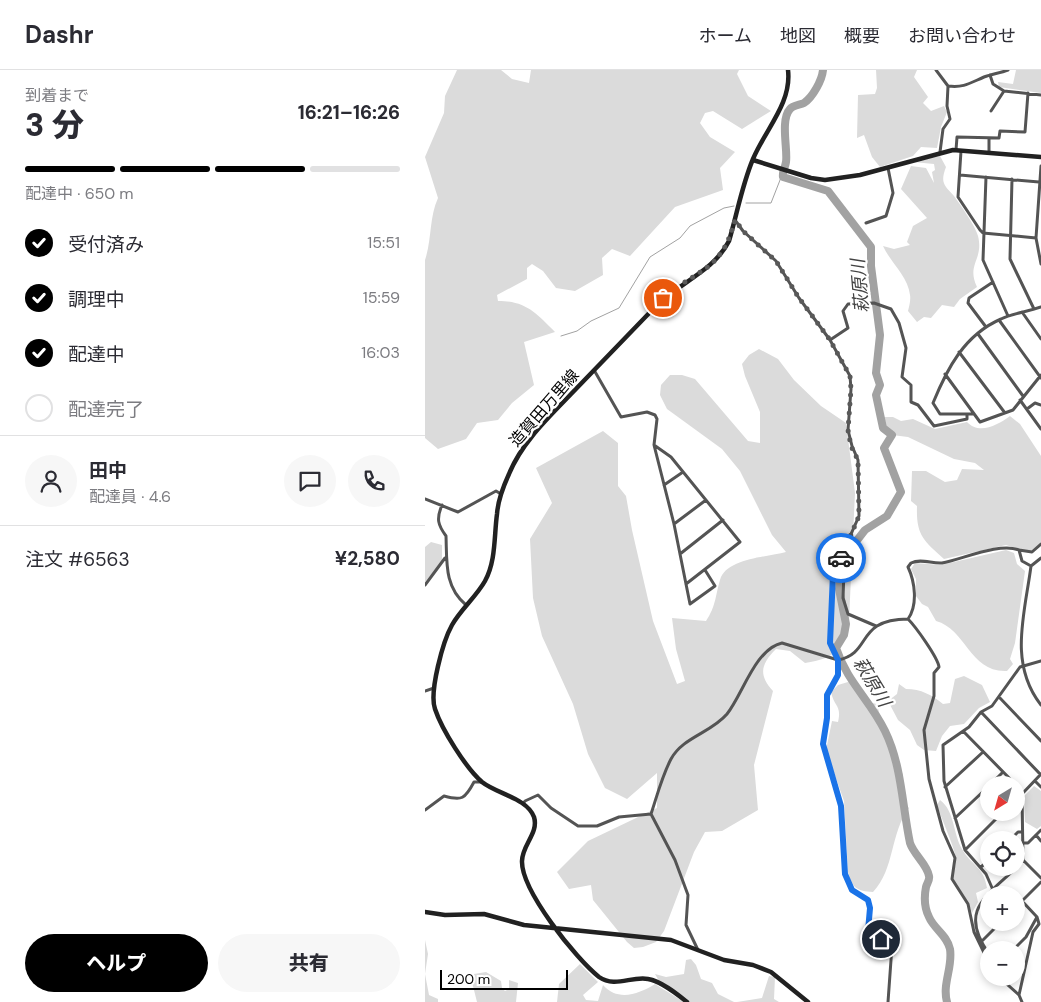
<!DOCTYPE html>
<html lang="ja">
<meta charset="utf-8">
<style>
:root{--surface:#fff;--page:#f7f7f7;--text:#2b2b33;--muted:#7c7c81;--line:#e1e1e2;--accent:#000}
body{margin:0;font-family:"DM Sans","Noto Sans JP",sans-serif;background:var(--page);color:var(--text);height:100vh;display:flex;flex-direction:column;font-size:19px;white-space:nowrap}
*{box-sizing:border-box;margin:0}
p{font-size:16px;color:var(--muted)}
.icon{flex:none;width:28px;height:28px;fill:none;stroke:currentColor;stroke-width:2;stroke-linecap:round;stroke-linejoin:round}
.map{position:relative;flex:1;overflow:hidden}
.drawer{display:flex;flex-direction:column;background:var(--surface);width:425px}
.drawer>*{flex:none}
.needle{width:32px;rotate:217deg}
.tools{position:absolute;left:555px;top:706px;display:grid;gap:10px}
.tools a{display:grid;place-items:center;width:45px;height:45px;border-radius:50%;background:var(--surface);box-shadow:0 2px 8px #0003;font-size:25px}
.scale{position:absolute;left:15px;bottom:12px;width:128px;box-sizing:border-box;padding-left:5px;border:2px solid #000;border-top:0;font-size:14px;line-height:18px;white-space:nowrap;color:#000;-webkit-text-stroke:4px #fff;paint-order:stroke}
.pin{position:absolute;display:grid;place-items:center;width:42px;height:42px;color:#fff;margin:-21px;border:2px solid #fff;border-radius:50%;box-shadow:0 1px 5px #0007}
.courier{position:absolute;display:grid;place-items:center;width:50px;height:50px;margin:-25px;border:4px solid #1a73e8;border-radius:50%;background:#fff;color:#222;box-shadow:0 1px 6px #0007}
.head em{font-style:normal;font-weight:800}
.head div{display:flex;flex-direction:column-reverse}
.head{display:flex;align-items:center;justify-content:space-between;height:85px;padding:0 25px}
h1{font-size:32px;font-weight:800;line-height:38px}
.bar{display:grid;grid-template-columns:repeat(4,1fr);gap:8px 5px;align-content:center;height:60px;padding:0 25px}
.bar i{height:6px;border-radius:4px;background:var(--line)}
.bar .selected{background:var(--accent)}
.bar p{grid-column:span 4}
.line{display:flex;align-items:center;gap:12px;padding:0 25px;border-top:1px solid var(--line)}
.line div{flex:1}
.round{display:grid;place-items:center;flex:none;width:52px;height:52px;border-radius:26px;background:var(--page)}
ol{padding:0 25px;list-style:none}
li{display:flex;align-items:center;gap:15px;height:55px}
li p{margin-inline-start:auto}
li .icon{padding:5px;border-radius:50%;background:var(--accent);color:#fff;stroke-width:4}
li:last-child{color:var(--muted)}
li i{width:28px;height:28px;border:2px solid var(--line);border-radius:50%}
.action{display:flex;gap:10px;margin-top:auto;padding:10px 25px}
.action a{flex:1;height:58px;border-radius:30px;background:var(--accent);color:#fff;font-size:20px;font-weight:800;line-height:58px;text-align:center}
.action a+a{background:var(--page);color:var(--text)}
header{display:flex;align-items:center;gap:30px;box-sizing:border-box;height:70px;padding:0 25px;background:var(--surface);border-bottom:1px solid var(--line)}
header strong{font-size:24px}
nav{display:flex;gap:28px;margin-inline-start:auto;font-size:18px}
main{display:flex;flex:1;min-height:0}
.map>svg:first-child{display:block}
</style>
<header>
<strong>Dashr</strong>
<nav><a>ホーム</a><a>地図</a><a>概要</a><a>お問い合わせ</a></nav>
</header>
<main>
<section class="drawer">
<div class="head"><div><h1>3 分</h1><p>到着まで</p></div><em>16:21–16:26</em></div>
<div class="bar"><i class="selected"></i><i class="selected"></i><i class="selected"></i><i></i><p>配達中 · 650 m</p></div>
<ol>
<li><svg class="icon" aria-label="check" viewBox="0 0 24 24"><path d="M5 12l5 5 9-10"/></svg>受付済み<p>15:51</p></li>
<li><svg class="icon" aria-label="check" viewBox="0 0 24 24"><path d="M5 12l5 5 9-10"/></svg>調理中<p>15:59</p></li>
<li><svg class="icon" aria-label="check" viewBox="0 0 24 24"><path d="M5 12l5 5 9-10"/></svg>配達中<p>16:03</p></li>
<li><i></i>配達完了</li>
</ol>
<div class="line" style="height:90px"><a class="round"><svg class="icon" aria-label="person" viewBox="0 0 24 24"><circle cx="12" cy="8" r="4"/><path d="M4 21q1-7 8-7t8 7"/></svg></a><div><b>田中</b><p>配達員 · 4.6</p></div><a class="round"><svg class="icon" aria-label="chat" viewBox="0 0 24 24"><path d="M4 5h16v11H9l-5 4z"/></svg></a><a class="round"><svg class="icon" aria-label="phone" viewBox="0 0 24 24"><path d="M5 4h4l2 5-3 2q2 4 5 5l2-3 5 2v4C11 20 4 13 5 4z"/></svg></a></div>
<div class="line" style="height:65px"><div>注文 #6563</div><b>¥2,580</b></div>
<div class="action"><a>ヘルプ</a><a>共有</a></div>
</section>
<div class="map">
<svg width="616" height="932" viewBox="0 0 616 932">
<rect width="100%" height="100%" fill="#fff"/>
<path fill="#dbdbdb" d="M32 0H76L87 9 104 13 106 0H314L312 4 323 26 346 41 317 59 288 41 280 43 275 53 285 67 310 82 295 98 298 120 250 137 205 186 187 179 177 188 178 205 150 221 131 218 118 201 107 194 102 198V209L72 225 73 231C101 231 111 243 130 262L99 272 109 315 87 333 73 350 52 353 41 369 13 379 0 368V190C7 169 4 148 13 128L0 87 19 43 20 26Z
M451 0H492L489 7 503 27 498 33 506 41 519 36 522 42 516 57 512 78 496 77 488 86 455 97 447 87 439 65 432 68 433 25 450 24 452 18Z
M591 0H616V23L574 17 573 12 588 14Z
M515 86 521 97C515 113 519 115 529 126 535 134 551 157 553 166 559 190 541 194 552 217L535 229 529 237 517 235 506 248 499 247 492 252 483 241C484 237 486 230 485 225 483 206 465 192 458 176L469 179 485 175 482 172 488 156 502 148 476 119 486 96 501 98 509 113 507 102 510 100 509 94 488 92Z
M334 279 353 289 369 310 396 336 421 353 430 423 424 550C417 581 411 588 380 593L365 581 351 579C336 594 333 605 348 621L329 695 333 740 297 761 280 762 269 782 239 861 231 872 218 877 209 878 202 872 168 830 166 815 144 819 132 802 163 771 232 738V703L202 729 180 718 163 684 148 634 117 566 108 528 105 469 127 433 111 398 178 361 193 373V416L201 426 207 460 228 551 252 614 260 611 251 579 247 548 281 551C291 536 290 527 295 510 301 488 343 487 361 482L347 465 315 401 297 379 242 339 235 325 236 315 245 305H257L270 309 323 371 335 373V342L320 306 317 294 324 285Z
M585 346 595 354 616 386V475L604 482 581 475 519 489C498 470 491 465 492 436L486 431 487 401H501L520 412 532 410 537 399 559 400 550 393 529 389 483 367 467 365 459 358 457 347H468L476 351 488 349 510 359 542 352C554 365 573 355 585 346Z
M6 472 17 475V491L0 512V477Z
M581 480 589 483 592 494 600 501 590 573 585 589 588 594 582 601C545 603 541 559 511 551L503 537 497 534 491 526V509L486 499 490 493 516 495Z
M539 606 557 615 565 632 554 638 539 654 525 656 517 666 511 681 499 680 492 675 485 660 473 650 463 631 472 624 474 614 481 619C496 619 507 625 518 634L525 633 530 609Z
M423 612 433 614 447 633 452 634 459 662 478 705 476 731 484 738C465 763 470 799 448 822 432 821 427 818 423 802L419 731 401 680 407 651 413 652C417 635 409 637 406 622L413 615Z
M609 716 616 721V756L612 759 600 752 599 726Z
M515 730C530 741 528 764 537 779 546 795 559 797 562 818L551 823 553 832 547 843C544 830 531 823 528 810 527 804 531 797 531 790 531 780 516 748 512 735Z
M0 870 3 884 0 904 4 925 13 929V932H0Z
M266 889 271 895 276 909 287 913 293 924 309 932H264L234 911 230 904 241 907 259 904 261 890Z
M155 894 173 912 158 925 161 930 173 931 178 915C193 932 214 924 230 914L259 932H132L134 914Z
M61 902 76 911 77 918 80 921 84 919V910L93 913 91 932H52L47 912 49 904Z
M344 906 350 907 349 929 354 932H312L337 928Z"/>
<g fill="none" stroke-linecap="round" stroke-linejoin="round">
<path stroke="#a2a2a2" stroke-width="1" d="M321 133H346L357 105
M136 266 152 261 166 251 194 238 225 187 255 168 265 156 299 138 309 136"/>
<path stroke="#a2a2a2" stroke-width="8" d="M398 0C397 10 388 27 379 33 375 35 368 35 365 39 355 50 363 80 361 92 360 98 357 102 358 107L403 121 446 177V196L455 265 451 303 455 315 451 325 458 358 467 365 459 378 476 422 462 446 440 460 426 478 417 501 414 519 421 554 419 565 411 578C422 612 445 630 460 661 477 696 477 735 485 773 489 785 502 794 504 806 505 810 502 813 501 817 499 827 499 837 504 847 509 859 522 865 525 879 528 897 517 914 522 932"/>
<path stroke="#545454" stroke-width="3" d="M511 0 523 16C539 18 545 13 559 7 567 4 575 3 583 0
M565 5 568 14 579 21 616 25
M566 41 579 21
M531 80 532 67 574 68 575 61 600 62 603 23
M536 81 533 127 555 160 558 163 611 168
M515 82 518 59 525 49 522 36 523 16
M564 83V68
M616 96 611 168 616 194
M535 105 614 112
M561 107 558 190 583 246
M587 109 585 189 609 239
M310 150 318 161 351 191 374 228 405 270 425 306 426 319 423 360 427 376 433 390 434 446 415 489 416 498 419 501 418 528 423 544 451 556
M441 153 461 146 468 123 463 98
M597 242 616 269
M574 250 616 308
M561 257 543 233 544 228 568 212
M553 264 598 326
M405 270 423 258 418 241 423 234 449 233 466 239 474 253 481 278 477 307 486 315V332L493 335 509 356 542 349V344
M534 282 580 343
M169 300 196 347 222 342 230 345 232 349 229 375 249 454 265 534 290 516 280 500
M520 304 555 352 588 340 616 305
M595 330 616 359
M602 339 610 333 616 335
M548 344H515L508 333C522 299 539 265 576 249 588 243 603 242 616 237
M229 375 246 387 315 472 261 514
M239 415 258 402
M0 429 33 442 71 421 76 424
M17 435C11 449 13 455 21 466 22 491 19 517 41 535
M249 454 281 430
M594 480 607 482 616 474
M255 484 298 450
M616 488 606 496C600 543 583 593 616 635
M416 498 408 504 405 573 413 590V605L402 625V648L398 674 416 735 420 804 427 819 443 830 445 838 443 861 467 876 463 932
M0 515 20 488
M483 549C491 557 513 588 514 597L509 603V626L499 660 504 709 518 761 530 788 527 809 543 834 549 862 564 893
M0 621 9 618
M574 627 616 671
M556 642 615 704
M538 661 591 715
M616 704 597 724 598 790 616 808
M610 711 616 717
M565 715 578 702
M591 715 597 724 591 730
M520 717 558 682
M98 734 100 731 113 725 126 738 153 756H172L194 747 226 744
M0 740 19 726C37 731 40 729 49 712H57
M530 748 564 716
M611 765 616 771
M585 770 593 762H597
M598 773H603L616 760
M540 780 578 742
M556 797 564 790
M591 797 598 790
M568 820 561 804 540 780 519 711 518 675 544 657 556 642 567 636 595 597 616 591
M591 837 616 812
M557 871 576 852
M273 880 261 855 263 825 250 790 226 744C232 726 237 706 246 689 258 667 286 663 302 644 318 624 330 579 357 573L413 590C438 585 436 566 452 556 460 551 473 549 483 549 493 535 490 512 483 497L486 493C496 488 507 494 517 493 538 489 575 472 594 480L597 491 606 496
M588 880 601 867 612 847 597 831
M564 884C533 840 561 827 591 798
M575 908 594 925 597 932
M594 925 608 862 614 854 612 847"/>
<path stroke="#212121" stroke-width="4.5" d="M328 90 386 108 400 110 435 105 528 80 616 87
M0 842 20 845 59 844 99 855 246 870 299 890 328 895 346 902 383 932
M262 932C252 924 236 911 223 909 206 906 190 918 174 907 151 889 96 820 97 791 97 775 114 763 109 747 102 728 72 724 57 712 41 698 17 660 10 639 4 622 18 571 27 555 36 539 51 527 60 511 71 491 69 466 72 444 73 430 78 417 84 404 97 372 124 347 148 322 176 293 203 265 231 236 254 213 289 201 304 171 312 144 317 115 328 89 340 60 367 33 363 0"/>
</g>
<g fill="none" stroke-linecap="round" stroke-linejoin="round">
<path stroke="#595959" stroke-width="5" stroke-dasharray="0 9" d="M238 228C275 197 296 202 310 150L318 161 351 191 374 228 405 270 425 306 426 319 423 360 426 376 433 390 434 446 416 488"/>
<path stroke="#1a73e8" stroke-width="6" d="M416 488V498L408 504 405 573 413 590V605L402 625V648L398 674 416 736 420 804 427 820 443 830 445 838 443 861 456 869"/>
</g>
<g text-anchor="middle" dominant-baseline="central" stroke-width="4.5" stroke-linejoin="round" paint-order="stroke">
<g font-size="16" fill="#000" stroke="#fff">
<text transform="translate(119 338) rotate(-49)">造賀田万里線</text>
</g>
<g font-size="18" font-style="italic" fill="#434343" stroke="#fff">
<text transform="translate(435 216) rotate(-95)">萩原川</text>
<text transform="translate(447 612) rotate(59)">萩原川</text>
</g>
</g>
</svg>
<div class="tools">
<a><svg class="needle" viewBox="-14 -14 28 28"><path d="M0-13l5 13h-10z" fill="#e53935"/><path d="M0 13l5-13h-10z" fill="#7c7c81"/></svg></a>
<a><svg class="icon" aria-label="locate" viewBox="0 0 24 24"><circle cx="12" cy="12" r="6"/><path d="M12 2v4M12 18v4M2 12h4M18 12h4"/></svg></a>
<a>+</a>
<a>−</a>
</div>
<div class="scale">200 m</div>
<div class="pin" style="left:238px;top:228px;background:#ea580c"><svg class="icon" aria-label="bag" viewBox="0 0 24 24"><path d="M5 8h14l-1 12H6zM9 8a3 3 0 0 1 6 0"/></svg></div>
<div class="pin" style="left:456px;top:869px;background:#1f2937"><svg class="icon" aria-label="home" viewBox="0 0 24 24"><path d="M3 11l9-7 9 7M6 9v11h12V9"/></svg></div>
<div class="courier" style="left:416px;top:488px"><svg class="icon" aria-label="car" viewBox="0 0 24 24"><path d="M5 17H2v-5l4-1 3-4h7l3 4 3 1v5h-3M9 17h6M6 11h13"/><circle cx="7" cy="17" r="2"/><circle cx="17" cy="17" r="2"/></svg></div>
</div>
</main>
